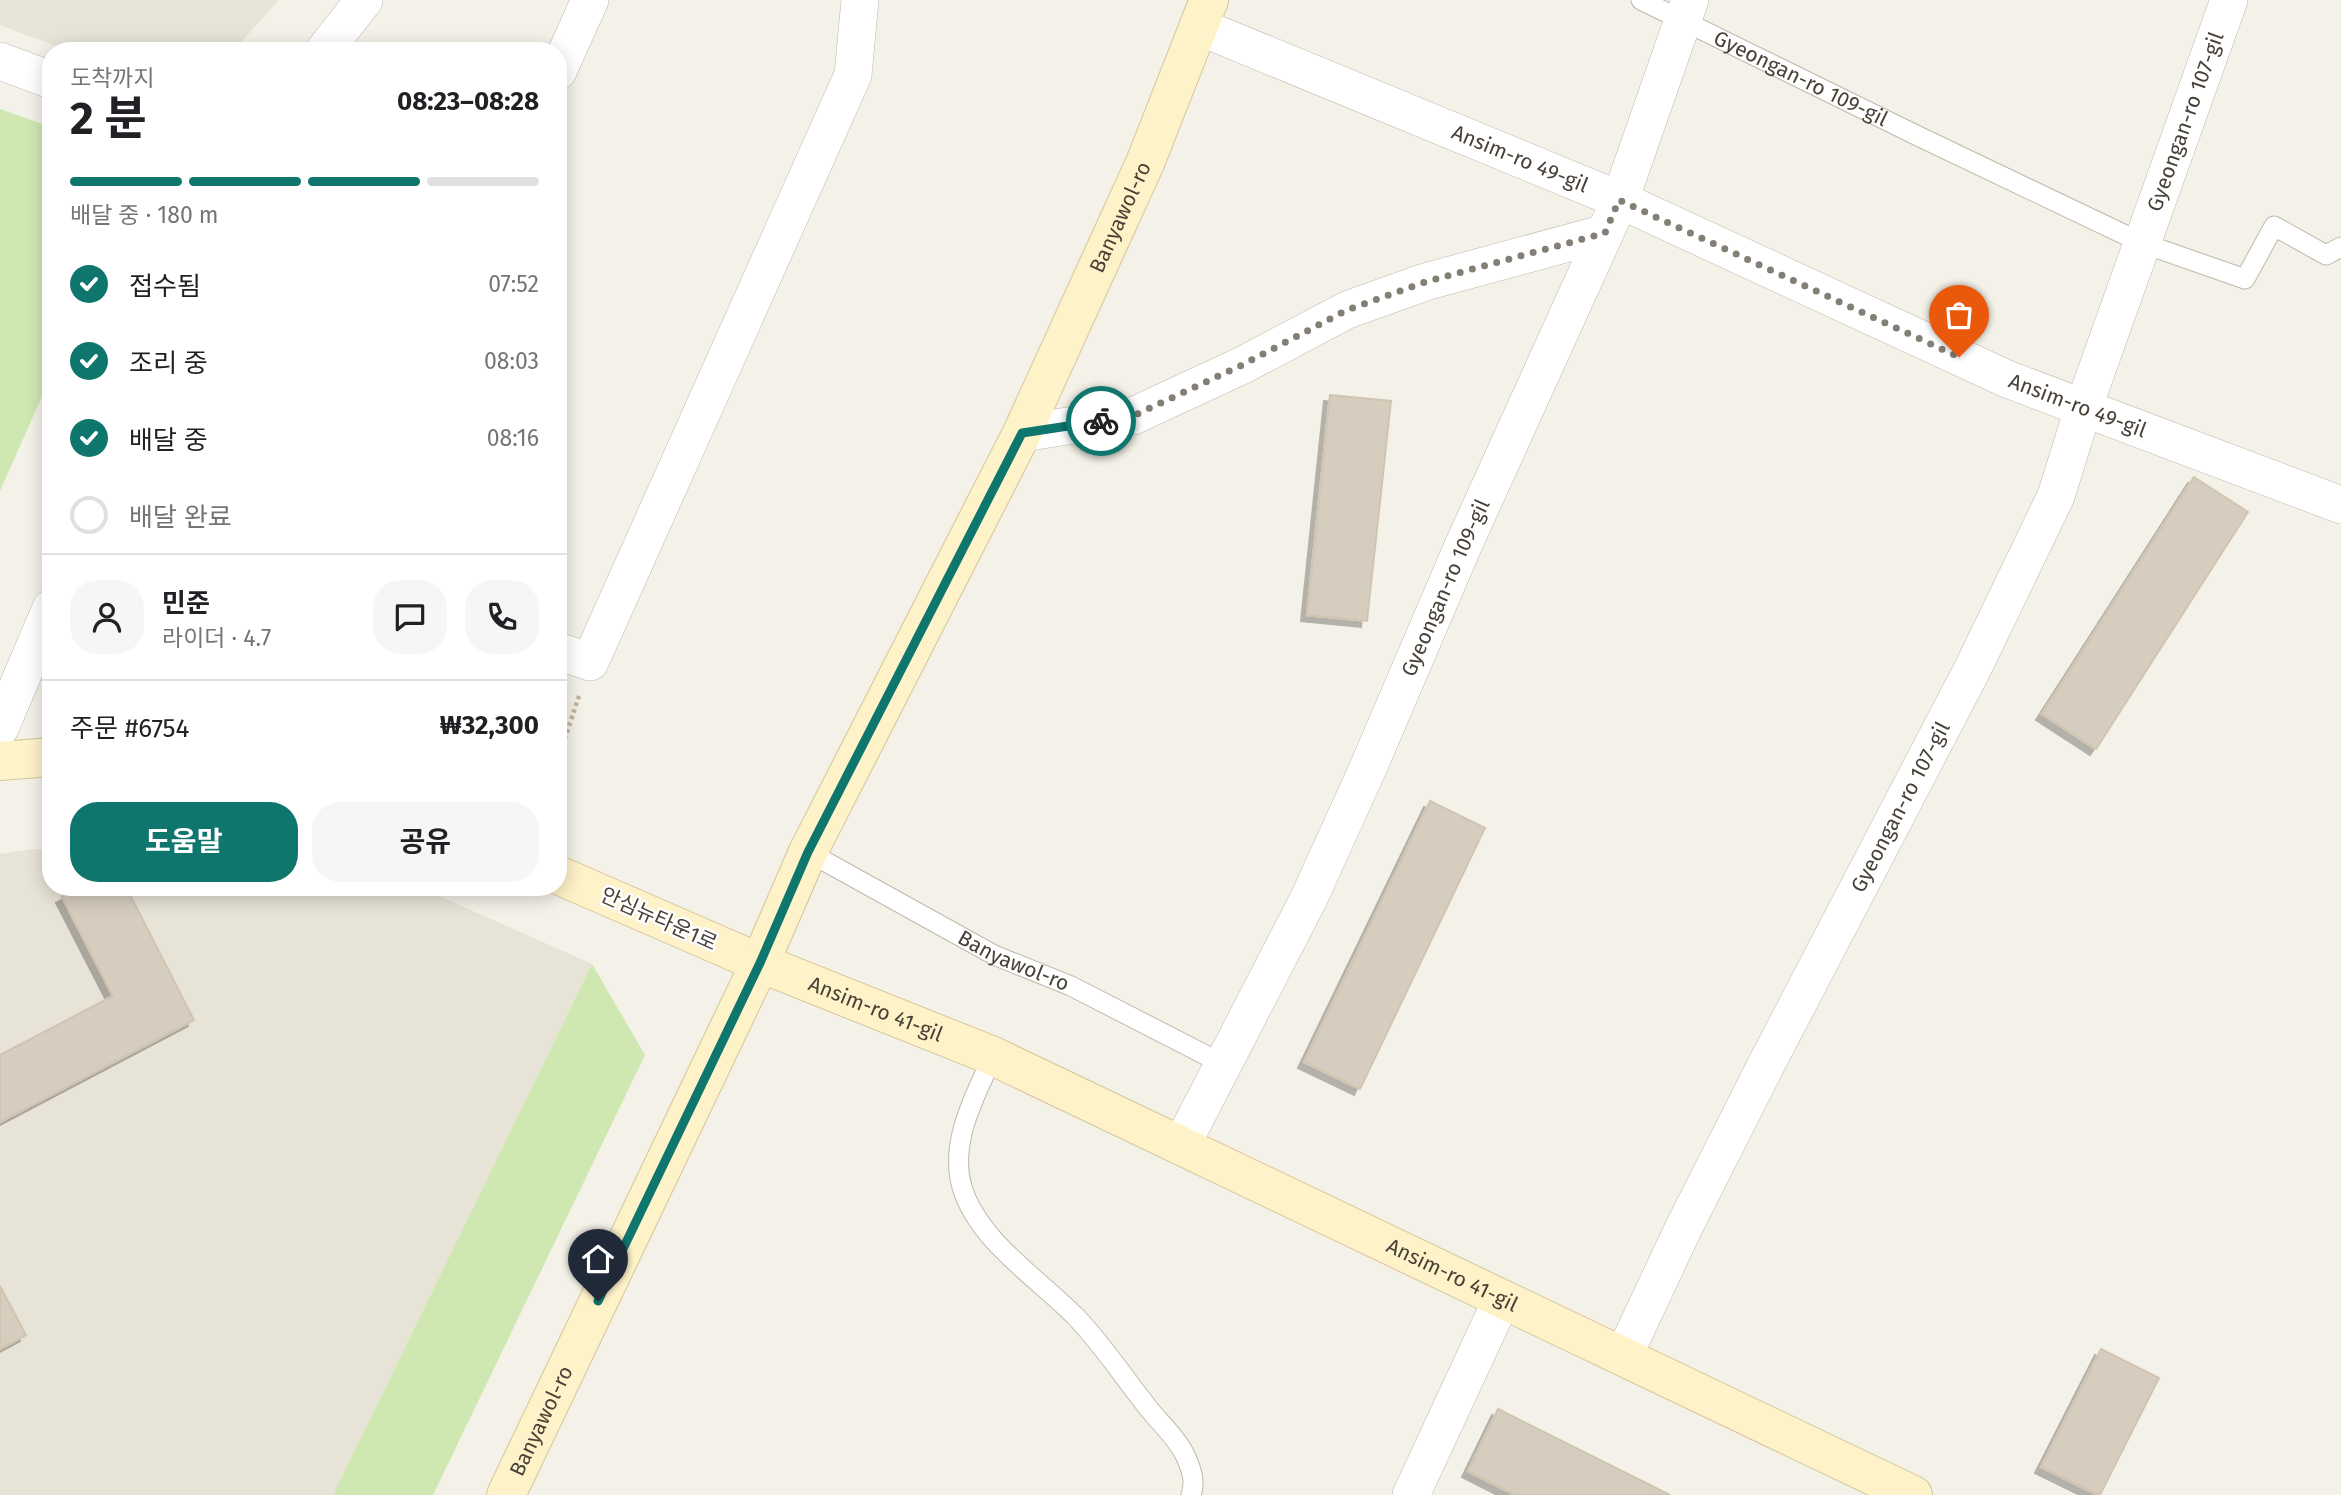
<!DOCTYPE html>
<html lang="ko">
<meta charset="utf-8">
<style>
:root{--surface:#fff;--page:#f6f6f6;--text:#202124;--muted:#757577;--line:#e0e0e0;--accent:#0f766e}
body{margin:0;font-family:"Fira Sans","Noto Sans KR",sans-serif;background:var(--page);color:var(--text);height:100vh;display:flex;flex-direction:column;font-size:26px;white-space:nowrap}
*{box-sizing:border-box;margin:0}
p{font-size:23px;color:var(--muted)}
.icon{flex:none;width:38px;height:38px;fill:none;stroke:currentColor;stroke-width:2;stroke-linecap:round;stroke-linejoin:round}
.map{position:relative;flex:1;overflow:hidden}
.sheet{position:absolute;left:42px;top:42px;width:525px;height:854px;display:flex;flex-direction:column;background:var(--surface);border-radius:28px;box-shadow:0 4px 18px #0003}
.sheet>*{flex:none}
.pin{position:absolute;display:grid;place-items:center;width:60px;height:60px;color:#fff;margin:-72px -30px;border-radius:50% 50% 50% 0;rotate:-45deg;box-shadow:0 0 7px #0007}
.pin .icon{rotate:45deg}
.courier{position:absolute;display:grid;place-items:center;width:70px;height:70px;margin:-35px;border:5px solid #0f766e;border-radius:50%;background:#fff;color:#222;box-shadow:0 2px 9px #0007}
.overview em{font-style:normal;font-weight:700}
.overview div{display:flex;flex-direction:column-reverse}
.overview{display:flex;align-items:center;justify-content:space-between;height:119px;padding:0 28px}
h1{font-size:46px;font-weight:700;line-height:52px}
.bar{display:grid;grid-template-columns:repeat(4,1fr);gap:10px 7px;align-content:center;height:84px;padding:0 28px}
.bar i{height:9px;border-radius:5px;background:var(--line)}
.bar .active{background:var(--accent)}
.bar p{grid-column:span 4}
.line{display:flex;align-items:center;gap:18px;padding:0 28px;border-top:2px solid var(--line)}
.line div{flex:1}
.round{display:grid;place-items:center;flex:none;width:74px;height:74px;border-radius:28px;background:var(--page)}
ol{padding:0 28px;list-style:none}
li{display:flex;align-items:center;gap:21px;height:77px}
li p{margin-inline-start:auto}
li .icon{padding:7px;border-radius:50%;background:var(--accent);color:#fff;stroke-width:4}
li:last-child{color:var(--muted)}
li i{width:38px;height:38px;border:4px solid var(--line);border-radius:50%}
.action{display:flex;gap:14px;margin-top:auto;padding:14px 28px}
.action a{flex:1;height:80px;border-radius:28px;background:var(--accent);color:#fff;font-size:28px;font-weight:700;line-height:80px;text-align:center}
.action a+a{background:var(--page);color:var(--text)}
.map>svg:first-child{display:block}
</style>
<div class="map">
<svg width="2341" height="1495" viewBox="0 0 2341 1495">
<defs>
<filter id="shadow"><feDropShadow dx="-6" dy="6" stdDeviation="0" flood-color="#0004"/></filter>
</defs>
<rect width="100%" height="100%" fill="#f4f1e8"/>
<path fill="#e8e3d7" d="M0 0H279L233 51H69L0 25Z
M32 849 51 850V887H419L592 964 333 1495H0V854Z"/>
<path fill="#cfe8b1" d="M0 109 51 127V376L0 491Z
M592 964 645 1055 433 1495H333Z"/>
<path fill="#d6cdbe" stroke="#d1c5b1" stroke-width="2" filter="url(#shadow)" d="M1330 395 1391 401 1367 621 1307 615Z
M2194 477 2248 512 2096 749 2042 714Z
M1430 801 1485 828 1360 1089 1304 1062Z
M80 887H126L194 1020 0 1122V1055L113 996 62 897Z
M0 1286 26 1335 0 1349Z
M2101 1349 2159 1378 2100 1495H2098L2041 1467Z
M1498 1409 1670 1495H1515L1468 1471Z"/>
<g fill="none" stroke-linecap="round" stroke-linejoin="round">
<defs>
<g id="lane">
<path id="s1" d="M1641 0 1918 136 2142 243 2245 279 2274 226 2326 255 2341 247"/>
<path id="s2" d="M808 852 994 955 1071 986 1223 1064"/>
<path d="M993 1056C975 1096 949 1142 962 1187 978 1241 1039 1279 1076 1317 1103 1345 1125 1379 1149 1409 1160 1423 1177 1438 1185 1455 1191 1468 1196 1481 1191 1495"/>
</g>
<g id="street">
<path id="s3" d="M1200 27 1620 200 2007 379 2341 505"/>
<path d="M324 51 364 0"/>
<path d="M0 61 51 80"/>
<path d="M558 71 590 0"/>
<path d="M1022 433 1133 416 1243 365 1347 310 1425 282 1605 233"/>
<path d="M558 651 590 662 853 75 860 0"/>
<path d="M0 728 51 608"/>
<path id="s4" d="M1181 1146 1309 898 1368 768 1463 546 1620 200 1690 0"/>
<path id="s5" d="M1623 1357 1684 1227 1768 1061 1973 668 2056 496 2084 406 2229 0"/>
<path d="M1411 1495 1502 1299"/>
</g>
<g id="secondary">
<path d="M0 761 51 757"/>
<path id="s6" d="M558 875 760 963 993 1056 1913 1495"/>
<path id="s7" d="M506 1495 760 963 808 852 1022 433 1145 163 1209 0"/>
</g>
</defs>
<use href="#lane" stroke="#c0b9ab" stroke-width="21"/>
<use href="#street" stroke="#c0b9ab" stroke-width="38"/>
<use href="#secondary" stroke="#d4c599" stroke-width="40"/>
<path stroke="#c2b59c" stroke-width="4.5" stroke-dasharray="3.5 3.5" stroke-linecap="butt" d="M558 759 579 696"/>
<use href="#lane" stroke="#fff" stroke-width="19"/>
<use href="#street" stroke="#fff" stroke-width="37"/>
<use href="#secondary" stroke="#fef2c8" stroke-width="38"/>
</g>
<g fill="none" stroke-linecap="round" stroke-linejoin="round">
<path stroke="#847f75" stroke-width="7" stroke-dasharray="0 12.6" d="M1101 421 1133 416 1242 365 1347 310 1425 282 1605 233 1619 200 1959 357"/>
<path stroke="#0f766e" stroke-width="9" d="M598 1301 760 963 808 852 1022 433 1101 421"/>
</g>
<g text-anchor="middle" dominant-baseline="central" stroke-width="5" stroke-linejoin="round" paint-order="stroke">
<g font-size="21" fill="#484137" stroke="#fff">
<text stroke="none"><textPath href="#s1" startOffset="178">Gyeongan-ro 109-gil</textPath></text>
<text stroke="none"><textPath href="#s5" startOffset="1360">Gyeongan-ro 107-gil</textPath></text>
<text stroke="none"><textPath href="#s3" startOffset="346">Ansim-ro 49-gil</textPath></text>
<text stroke="none"><textPath href="#s7" startOffset="1418">Banyawol-ro</textPath></text>
<text stroke="none"><textPath href="#s3" startOffset="956">Ansim-ro 49-gil</textPath></text>
<text stroke="none"><textPath href="#s4" startOffset="618">Gyeongan-ro 109-gil</textPath></text>
<text stroke="none"><textPath href="#s5" startOffset="616">Gyeongan-ro 107-gil</textPath></text>
<text transform="translate(659 919) rotate(24)">안심뉴타운1로</text>
<text stroke="none"><textPath href="#s2" startOffset="233">Banyawol-ro</textPath></text>
<text stroke="none"><textPath href="#s6" startOffset="345">Ansim-ro 41-gil</textPath></text>
<text stroke="none"><textPath href="#s6" startOffset="980">Ansim-ro 41-gil</textPath></text>
<text stroke="none"><textPath href="#s7" startOffset="82">Banyawol-ro</textPath></text>
</g>
</g>
</svg>
<div class="pin" style="left:1959px;top:357px;background:#ea580c"><svg class="icon" aria-label="bag" viewBox="0 0 24 24"><path d="M5 8h14l-1 12H6zM9 8a3 3 0 0 1 6 0"/></svg></div>
<div class="pin" style="left:598px;top:1301px;background:#1f2937"><svg class="icon" aria-label="home" viewBox="0 0 24 24"><path d="M3 11l9-7 9 7M6 9v11h12V9"/></svg></div>
<div class="courier" style="left:1101px;top:421px"><svg class="icon" aria-label="bike" viewBox="0 0 24 24"><circle cx="6" cy="16" r="4"/><circle cx="18" cy="16" r="4"/><path d="M6 16l4-8h5l3 8M10 8l3 8H6M13 5h3"/></svg></div>
<section class="sheet">
<div class="overview"><div><h1>2 분</h1><p>도착까지</p></div><em>08:23–08:28</em></div>
<div class="bar"><i class="active"></i><i class="active"></i><i class="active"></i><i></i><p>배달 중 · 180 m</p></div>
<ol>
<li><svg class="icon" aria-label="check" viewBox="0 0 24 24"><path d="M5 12l5 5 9-10"/></svg>접수됨<p>07:52</p></li>
<li><svg class="icon" aria-label="check" viewBox="0 0 24 24"><path d="M5 12l5 5 9-10"/></svg>조리 중<p>08:03</p></li>
<li><svg class="icon" aria-label="check" viewBox="0 0 24 24"><path d="M5 12l5 5 9-10"/></svg>배달 중<p>08:16</p></li>
<li><i></i>배달 완료</li>
</ol>
<div class="line" style="height:126px"><a class="round"><svg class="icon" aria-label="person" viewBox="0 0 24 24"><circle cx="12" cy="8" r="4"/><path d="M4 21q1-7 8-7t8 7"/></svg></a><div><b>민준</b><p>라이더 · 4.7</p></div><a class="round"><svg class="icon" aria-label="chat" viewBox="0 0 24 24"><path d="M4 5h16v11H9l-5 4z"/></svg></a><a class="round"><svg class="icon" aria-label="phone" viewBox="0 0 24 24"><path d="M5 4h4l2 5-3 2q2 4 5 5l2-3 5 2v4C11 20 4 13 5 4z"/></svg></a></div>
<div class="line" style="height:91px"><div>주문 #6754</div><b>₩32,300</b></div>
<div class="action"><a>도움말</a><a>공유</a></div>
</section>
</div>
